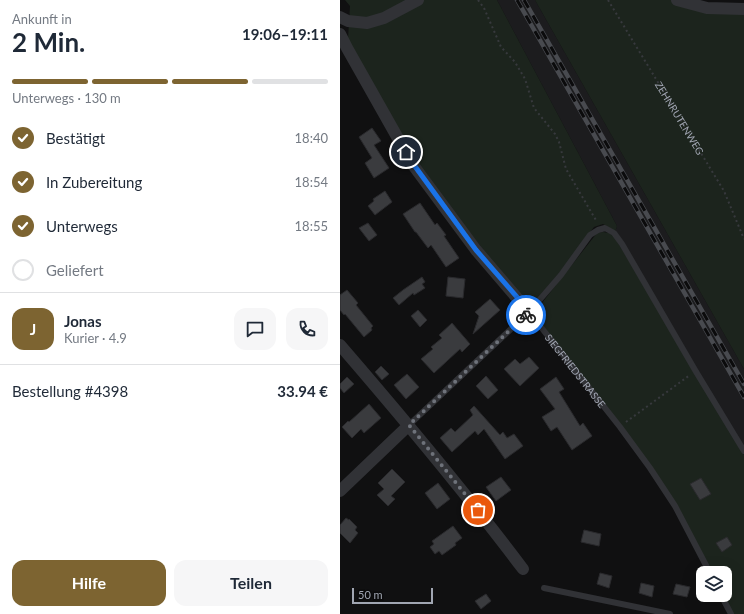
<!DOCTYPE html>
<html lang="de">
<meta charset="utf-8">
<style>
:root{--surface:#fff;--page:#f6f6f7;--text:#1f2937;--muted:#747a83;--line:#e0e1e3;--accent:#7d6431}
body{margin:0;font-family:Lato,sans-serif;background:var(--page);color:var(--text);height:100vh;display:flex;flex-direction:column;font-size:15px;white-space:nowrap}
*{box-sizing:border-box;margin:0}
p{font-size:13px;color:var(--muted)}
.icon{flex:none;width:22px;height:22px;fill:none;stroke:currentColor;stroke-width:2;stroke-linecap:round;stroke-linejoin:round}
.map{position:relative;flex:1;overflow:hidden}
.drawer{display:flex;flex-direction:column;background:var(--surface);width:340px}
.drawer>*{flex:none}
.fabs{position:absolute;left:356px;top:566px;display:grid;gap:8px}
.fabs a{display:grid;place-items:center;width:36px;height:36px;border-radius:8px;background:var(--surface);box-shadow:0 4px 16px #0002;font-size:20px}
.scale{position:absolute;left:12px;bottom:10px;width:81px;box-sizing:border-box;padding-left:4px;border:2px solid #a1a6b2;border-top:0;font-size:11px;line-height:14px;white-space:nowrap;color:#a1a6b2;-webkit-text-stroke:3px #0b0b0c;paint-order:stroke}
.pin{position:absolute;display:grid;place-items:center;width:34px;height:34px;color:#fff;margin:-17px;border:2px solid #fff;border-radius:50%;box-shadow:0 1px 4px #0007}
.courier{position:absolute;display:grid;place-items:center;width:40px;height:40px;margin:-20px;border:3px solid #1a73e8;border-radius:50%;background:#fff;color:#222;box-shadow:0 1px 5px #0007}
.summary em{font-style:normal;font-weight:700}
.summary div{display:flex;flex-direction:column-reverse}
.summary{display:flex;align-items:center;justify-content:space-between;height:68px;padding:0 12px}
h1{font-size:26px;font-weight:700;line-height:30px}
.bar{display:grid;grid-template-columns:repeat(4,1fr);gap:6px 4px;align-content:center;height:48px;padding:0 12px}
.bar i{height:5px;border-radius:3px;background:var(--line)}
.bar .current{background:var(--accent)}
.bar p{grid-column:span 4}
.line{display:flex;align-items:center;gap:10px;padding:0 12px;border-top:1px solid var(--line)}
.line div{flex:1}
.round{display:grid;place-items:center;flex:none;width:42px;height:42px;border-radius:12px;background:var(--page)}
ol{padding:0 12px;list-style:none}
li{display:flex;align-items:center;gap:12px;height:44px}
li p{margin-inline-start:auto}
li .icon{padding:4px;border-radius:50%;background:var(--accent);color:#fff;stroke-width:4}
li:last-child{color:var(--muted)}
li i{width:22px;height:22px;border:2px solid var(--line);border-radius:50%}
.primary-button{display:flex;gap:8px;margin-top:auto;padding:8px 12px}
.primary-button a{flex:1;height:46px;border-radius:12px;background:var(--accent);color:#fff;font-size:16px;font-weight:700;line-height:46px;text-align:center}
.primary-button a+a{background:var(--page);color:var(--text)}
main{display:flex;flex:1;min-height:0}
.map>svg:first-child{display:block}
</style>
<main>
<section class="drawer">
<div class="summary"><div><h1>2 Min.</h1><p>Ankunft in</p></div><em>19:06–19:11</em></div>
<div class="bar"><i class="current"></i><i class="current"></i><i class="current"></i><i></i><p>Unterwegs · 130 m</p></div>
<ol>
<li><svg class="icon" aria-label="check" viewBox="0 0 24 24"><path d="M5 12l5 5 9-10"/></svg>Bestätigt<p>18:40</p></li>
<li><svg class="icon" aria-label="check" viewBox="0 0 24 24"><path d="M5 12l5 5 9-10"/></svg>In Zubereitung<p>18:54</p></li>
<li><svg class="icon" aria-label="check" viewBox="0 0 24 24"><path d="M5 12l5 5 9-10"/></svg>Unterwegs<p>18:55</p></li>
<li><i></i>Geliefert</li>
</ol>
<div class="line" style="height:72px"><b class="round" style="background:var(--accent);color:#fff">J</b><div><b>Jonas</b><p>Kurier · 4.9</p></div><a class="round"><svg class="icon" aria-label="chat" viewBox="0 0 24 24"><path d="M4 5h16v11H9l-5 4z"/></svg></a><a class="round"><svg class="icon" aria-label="phone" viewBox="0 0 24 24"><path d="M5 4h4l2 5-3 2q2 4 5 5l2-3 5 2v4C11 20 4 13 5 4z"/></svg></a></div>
<div class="line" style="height:52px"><div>Bestellung #4398</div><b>33.94 €</b></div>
<div class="primary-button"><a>Hilfe</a><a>Teilen</a></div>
</section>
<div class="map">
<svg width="404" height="614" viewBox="0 0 404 614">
<rect width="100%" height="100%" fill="#101011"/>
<path fill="#1c1c1e" d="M157 0H195L404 369V448L275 232 277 226Z"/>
<path fill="#1c241d" d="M5 0H157L277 226 275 232 267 226 263 224 254 227 220 272 194 302H185L174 290 76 162 8 39 10 6Z
M195 0H337L404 9V369Z
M263 232 269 233 274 236 404 455V614H390L381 595H385V573H369L335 506 194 313 257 233Z"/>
<path fill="#3a3b3e" stroke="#2a2a2d" d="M32 128 41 141 34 145 49 168 34 178 25 163 32 158 19 137Z
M45 191 52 202 35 215 28 206 34 201 33 199Z
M80 203 95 225 97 223 106 235 104 236 119 258 106 267 91 245 88 248 76 232H75L63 214Z
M28 223 37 235 29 241 19 228Z
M82 277 85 282 82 284 85 288 74 295 73 293 59 305 53 298 63 290Z
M108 277 125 279 123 298 106 296Z
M7 290 18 303 16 305 33 326 31 328 32 330 24 337 5 314 4 315 0 310V295Z
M150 299 160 310 133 334 139 316 135 312Z
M78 310 87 320 80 327 71 316Z
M112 323 130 344 122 352 120 349 94 373 81 359 93 349 91 347 102 338 99 335Z
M189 357 199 368 180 386 164 369 175 359 180 364Z
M41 366 49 374 42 380 35 372Z
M67 374 79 387 66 399 54 385Z
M146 376 158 390 148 399 136 386Z
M7 377 14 384 4 393 0 388V384Z
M216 377 224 389 219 392 240 426 243 423 252 436 232 450 217 427 211 431 202 417 215 409 200 389Z
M29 404 41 418 24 433 21 429 12 438 2 427 8 421 9 422Z
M134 406 160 435 163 432 167 438 174 434 183 446 165 459 144 429 138 435 135 431 112 452 100 438 111 428 115 432 133 415 130 410Z
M52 469 65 482 51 496 55 499 48 506 37 495 44 489 38 483Z
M161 477 171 490 156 501 146 487Z
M361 478 371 494 360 500 350 484Z
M98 483 110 499 97 509 85 493Z
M6 518 9 520V519L17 527 15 530 18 533 10 543 0 533V525Z
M113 526 122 538 115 543 116 545 102 555 99 551 95 554 90 547 94 544 92 541Z
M244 530 261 534 259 546 241 542Z
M387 537 392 545 382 552 376 543Z
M260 573 272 576 269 588 257 584Z
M301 583 314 586 312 597 299 593Z
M336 584 350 587 347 597 333 594Z
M146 594 151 601 141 609 135 601Z"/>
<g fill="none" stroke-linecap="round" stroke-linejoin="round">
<g stroke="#37393d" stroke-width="2" stroke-dasharray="2 3" stroke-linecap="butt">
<path d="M138 0 144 8 161 47 175 62 185 79 194 108 215 134 219 142 226 169 257 222"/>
<path id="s1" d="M268 0 384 191 404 239"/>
<path d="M286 422 350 375"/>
</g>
<g stroke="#313236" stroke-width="6">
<path id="s2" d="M189 312 280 427 310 468 335 506 370 573"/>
<path d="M69 425 189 312 221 275 250 235 258 230 265 228 274 233 282 244 355 370 404 451"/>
<path d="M204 588 330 614"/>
<path d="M381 595 391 614"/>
</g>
<path stroke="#313236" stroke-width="12" d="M337 0 367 8 404 9
M0 17 8 21 27 23 44 18 78 0
M0 34 7 48 73 165 136 250 189 312
M0 345C63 418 125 492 183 569
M0 491 69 425"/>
<defs>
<path id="rail" d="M177 0 404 397
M184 0 404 384"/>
</defs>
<use href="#rail" stroke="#484a4f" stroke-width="4.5"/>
<use href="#rail" stroke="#0b0b0c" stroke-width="3" stroke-dasharray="9" stroke-linecap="butt"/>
</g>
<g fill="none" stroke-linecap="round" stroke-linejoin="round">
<path stroke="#6e727a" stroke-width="4" stroke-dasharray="0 7.2" d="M138 510 69 425 186 315"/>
<path stroke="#1a73e8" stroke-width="5" d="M66 152 74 165 136 250 190 312 186 315"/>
</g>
<g text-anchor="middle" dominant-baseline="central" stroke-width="3.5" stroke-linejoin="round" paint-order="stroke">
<g font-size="10" fill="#a1a6b2" stroke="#0b0b0c">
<text stroke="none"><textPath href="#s1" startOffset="138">ZEHNRUTENWEG</textPath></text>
<text stroke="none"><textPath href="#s2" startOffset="75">SIEGFRIEDSTRASSE</textPath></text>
</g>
</g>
</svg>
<div class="fabs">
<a><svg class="icon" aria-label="layers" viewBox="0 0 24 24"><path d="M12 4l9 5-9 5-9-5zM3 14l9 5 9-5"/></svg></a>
</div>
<div class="scale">50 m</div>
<div class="pin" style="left:138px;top:510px;background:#ea580c"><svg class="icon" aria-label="bag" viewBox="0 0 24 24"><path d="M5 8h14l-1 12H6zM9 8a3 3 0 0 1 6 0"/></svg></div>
<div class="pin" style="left:66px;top:152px;background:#1f2937"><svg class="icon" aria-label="home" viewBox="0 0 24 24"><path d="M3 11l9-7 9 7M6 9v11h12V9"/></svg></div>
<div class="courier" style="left:186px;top:315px"><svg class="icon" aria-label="bike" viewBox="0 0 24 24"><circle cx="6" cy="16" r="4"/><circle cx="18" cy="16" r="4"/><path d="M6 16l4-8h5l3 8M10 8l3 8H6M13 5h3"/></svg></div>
</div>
</main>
